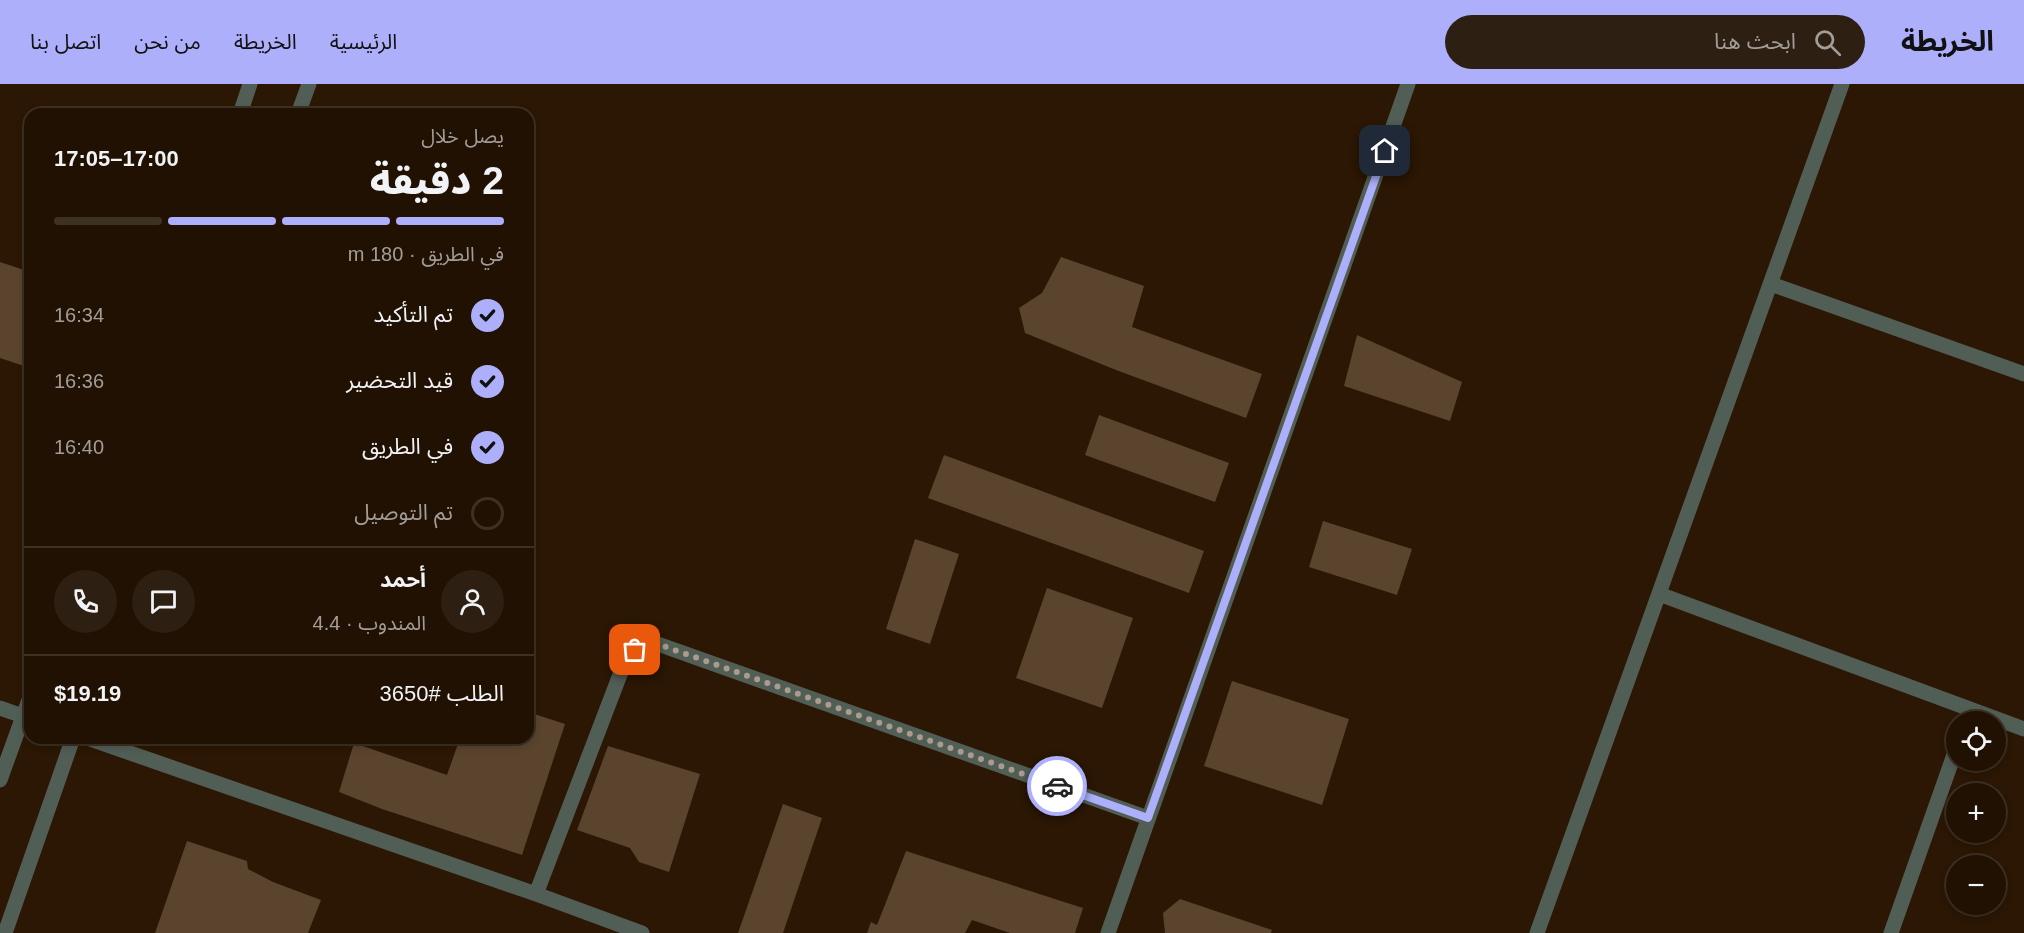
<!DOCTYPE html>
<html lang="ar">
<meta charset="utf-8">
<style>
:root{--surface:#201102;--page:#2d1f11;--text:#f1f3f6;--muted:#a29d99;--line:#3d3124;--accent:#adaffb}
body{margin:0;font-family:Helvetica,"Noto Sans Arabic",sans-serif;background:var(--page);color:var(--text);direction:rtl;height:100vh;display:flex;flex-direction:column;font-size:22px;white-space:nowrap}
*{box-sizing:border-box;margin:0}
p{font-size:20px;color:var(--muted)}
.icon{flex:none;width:33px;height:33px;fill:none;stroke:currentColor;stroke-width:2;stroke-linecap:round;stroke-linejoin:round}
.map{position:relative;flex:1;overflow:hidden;direction:ltr}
.drawer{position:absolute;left:24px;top:24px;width:510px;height:636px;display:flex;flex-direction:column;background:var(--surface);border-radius:18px;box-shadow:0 3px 9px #0003,0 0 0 2px var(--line);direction:rtl}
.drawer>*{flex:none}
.tools{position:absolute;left:1946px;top:627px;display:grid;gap:12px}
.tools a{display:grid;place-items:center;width:60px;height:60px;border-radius:50%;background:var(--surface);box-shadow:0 3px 9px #0003,0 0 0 2px var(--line);font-size:30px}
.pin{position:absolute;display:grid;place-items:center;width:51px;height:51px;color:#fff;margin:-26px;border-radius:12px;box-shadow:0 3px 9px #0006}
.courier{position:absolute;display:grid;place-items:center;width:60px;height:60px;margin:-30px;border:4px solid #adaffb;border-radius:50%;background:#fff;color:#222;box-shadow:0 2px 8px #0007}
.summary em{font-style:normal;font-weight:800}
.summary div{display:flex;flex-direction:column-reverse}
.summary{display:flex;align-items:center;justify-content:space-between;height:102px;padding:0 30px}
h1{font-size:39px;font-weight:800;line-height:45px}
.bar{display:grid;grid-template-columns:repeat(4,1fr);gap:9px 6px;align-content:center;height:72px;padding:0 30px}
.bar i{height:8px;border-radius:4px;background:var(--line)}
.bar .current{background:var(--accent)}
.bar p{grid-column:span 4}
.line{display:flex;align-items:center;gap:15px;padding:0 30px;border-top:2px solid var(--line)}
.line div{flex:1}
.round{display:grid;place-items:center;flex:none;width:63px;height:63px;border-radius:32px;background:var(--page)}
ol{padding:0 30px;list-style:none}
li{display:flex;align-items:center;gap:18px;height:66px}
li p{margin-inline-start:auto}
li .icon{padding:6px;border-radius:50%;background:var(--accent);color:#111;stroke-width:4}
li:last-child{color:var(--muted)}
li i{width:33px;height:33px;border:3px solid var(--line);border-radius:50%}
header{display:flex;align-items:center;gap:36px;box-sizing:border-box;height:84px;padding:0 30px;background:var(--accent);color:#111}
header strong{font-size:28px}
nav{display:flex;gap:33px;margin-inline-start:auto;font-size:21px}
.search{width:420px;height:54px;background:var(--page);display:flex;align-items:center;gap:15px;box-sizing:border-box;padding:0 21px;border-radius:33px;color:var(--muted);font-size:22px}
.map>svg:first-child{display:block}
</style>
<header>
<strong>الخريطة</strong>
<div class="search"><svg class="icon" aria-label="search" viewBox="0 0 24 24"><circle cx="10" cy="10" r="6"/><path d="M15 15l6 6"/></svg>ابحث هنا</div>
<nav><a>الرئيسية</a><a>الخريطة</a><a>من نحن</a><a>اتصل بنا</a></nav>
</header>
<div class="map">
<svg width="2024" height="849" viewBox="0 0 2024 849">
<rect width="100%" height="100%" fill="#2b1703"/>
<path fill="#5a442e" d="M1061 173 1144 202 1132 243 1262 290 1246 334 1116 286 1025 249 1019 224 1042 209Z
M0 178 30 188V284L0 274Z
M1357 251 1462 298 1450 337 1344 302Z
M1099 331 1229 379 1215 418 1085 371Z
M944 371 1204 467 1189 509 928 414Z
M1323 437 1412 465 1397 511 1309 483Z
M915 455 959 470 930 560 886 545Z
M1047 504 1133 534 1102 624 1016 594Z
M1232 597 1349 635 1322 721 1204 682Z
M528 628 565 640 522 771 382 725 339 708 354 659 447 691 460 654H528Z
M608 662 700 690 669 788 639 778 630 764 577 746Z
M783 720 822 734 783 849H738Z
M187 757 247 777 248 785 273 798 321 816 308 849H155Z
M906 767 1083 824 1075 849H1010L972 836 965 849H867L871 838 877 841Z
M1180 815 1272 846 1271 849H1165L1163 829Z"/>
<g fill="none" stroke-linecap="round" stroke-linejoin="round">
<path stroke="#515e56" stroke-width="15" d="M240 30 250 0
M298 30 309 0
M1771 200 2024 290
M1659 510 2024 645
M0 624 23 632
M87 654 536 810 642 849
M0 696 30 613
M536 810 626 575 635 566 655 559 1148 734
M5 849 73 654
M1108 849 1408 0
M1537 849 1842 0
M1891 849 1956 665"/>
</g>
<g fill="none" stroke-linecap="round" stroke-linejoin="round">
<path stroke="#ab9b8c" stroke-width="6" stroke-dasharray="0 10.8" d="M635 566 655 559 1057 702"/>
<path stroke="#adaffb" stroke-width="8" d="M1057 702 1148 734 1385 67"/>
</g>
</svg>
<div class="tools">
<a><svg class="icon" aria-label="locate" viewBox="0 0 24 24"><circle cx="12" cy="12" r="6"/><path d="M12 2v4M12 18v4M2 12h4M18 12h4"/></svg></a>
<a>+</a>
<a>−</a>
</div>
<div class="pin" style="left:635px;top:566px;background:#ea580c"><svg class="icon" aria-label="bag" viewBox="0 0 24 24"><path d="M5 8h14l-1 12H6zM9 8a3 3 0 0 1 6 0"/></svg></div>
<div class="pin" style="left:1385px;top:67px;background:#1f2937"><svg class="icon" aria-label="home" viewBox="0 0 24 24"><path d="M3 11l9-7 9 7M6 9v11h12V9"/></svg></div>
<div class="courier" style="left:1057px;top:702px"><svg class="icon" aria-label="car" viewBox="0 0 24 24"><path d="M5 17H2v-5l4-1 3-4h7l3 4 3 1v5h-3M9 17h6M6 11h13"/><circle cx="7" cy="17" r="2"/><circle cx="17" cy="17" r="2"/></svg></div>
<section class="drawer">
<div class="summary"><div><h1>2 دقيقة</h1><p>يصل خلال</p></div><em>17:00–17:05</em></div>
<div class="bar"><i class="current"></i><i class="current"></i><i class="current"></i><i></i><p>في الطريق · 180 m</p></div>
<ol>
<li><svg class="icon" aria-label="check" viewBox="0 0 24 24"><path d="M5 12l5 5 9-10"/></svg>تم التأكيد<p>16:34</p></li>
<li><svg class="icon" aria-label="check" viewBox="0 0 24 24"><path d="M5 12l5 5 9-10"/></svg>قيد التحضير<p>16:36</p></li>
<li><svg class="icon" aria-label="check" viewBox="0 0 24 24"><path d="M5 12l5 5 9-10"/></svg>في الطريق<p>16:40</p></li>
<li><i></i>تم التوصيل</li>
</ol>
<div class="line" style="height:108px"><a class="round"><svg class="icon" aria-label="person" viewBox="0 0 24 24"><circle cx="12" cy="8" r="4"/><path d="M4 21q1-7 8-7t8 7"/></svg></a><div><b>أحمد</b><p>المندوب · 4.4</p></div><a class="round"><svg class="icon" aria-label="chat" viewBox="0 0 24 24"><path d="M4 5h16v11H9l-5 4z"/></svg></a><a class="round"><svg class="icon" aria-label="phone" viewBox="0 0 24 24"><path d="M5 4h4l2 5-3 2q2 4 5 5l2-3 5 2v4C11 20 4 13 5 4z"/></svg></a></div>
<div class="line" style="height:78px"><div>الطلب #3650</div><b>$19.19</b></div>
</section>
</div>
